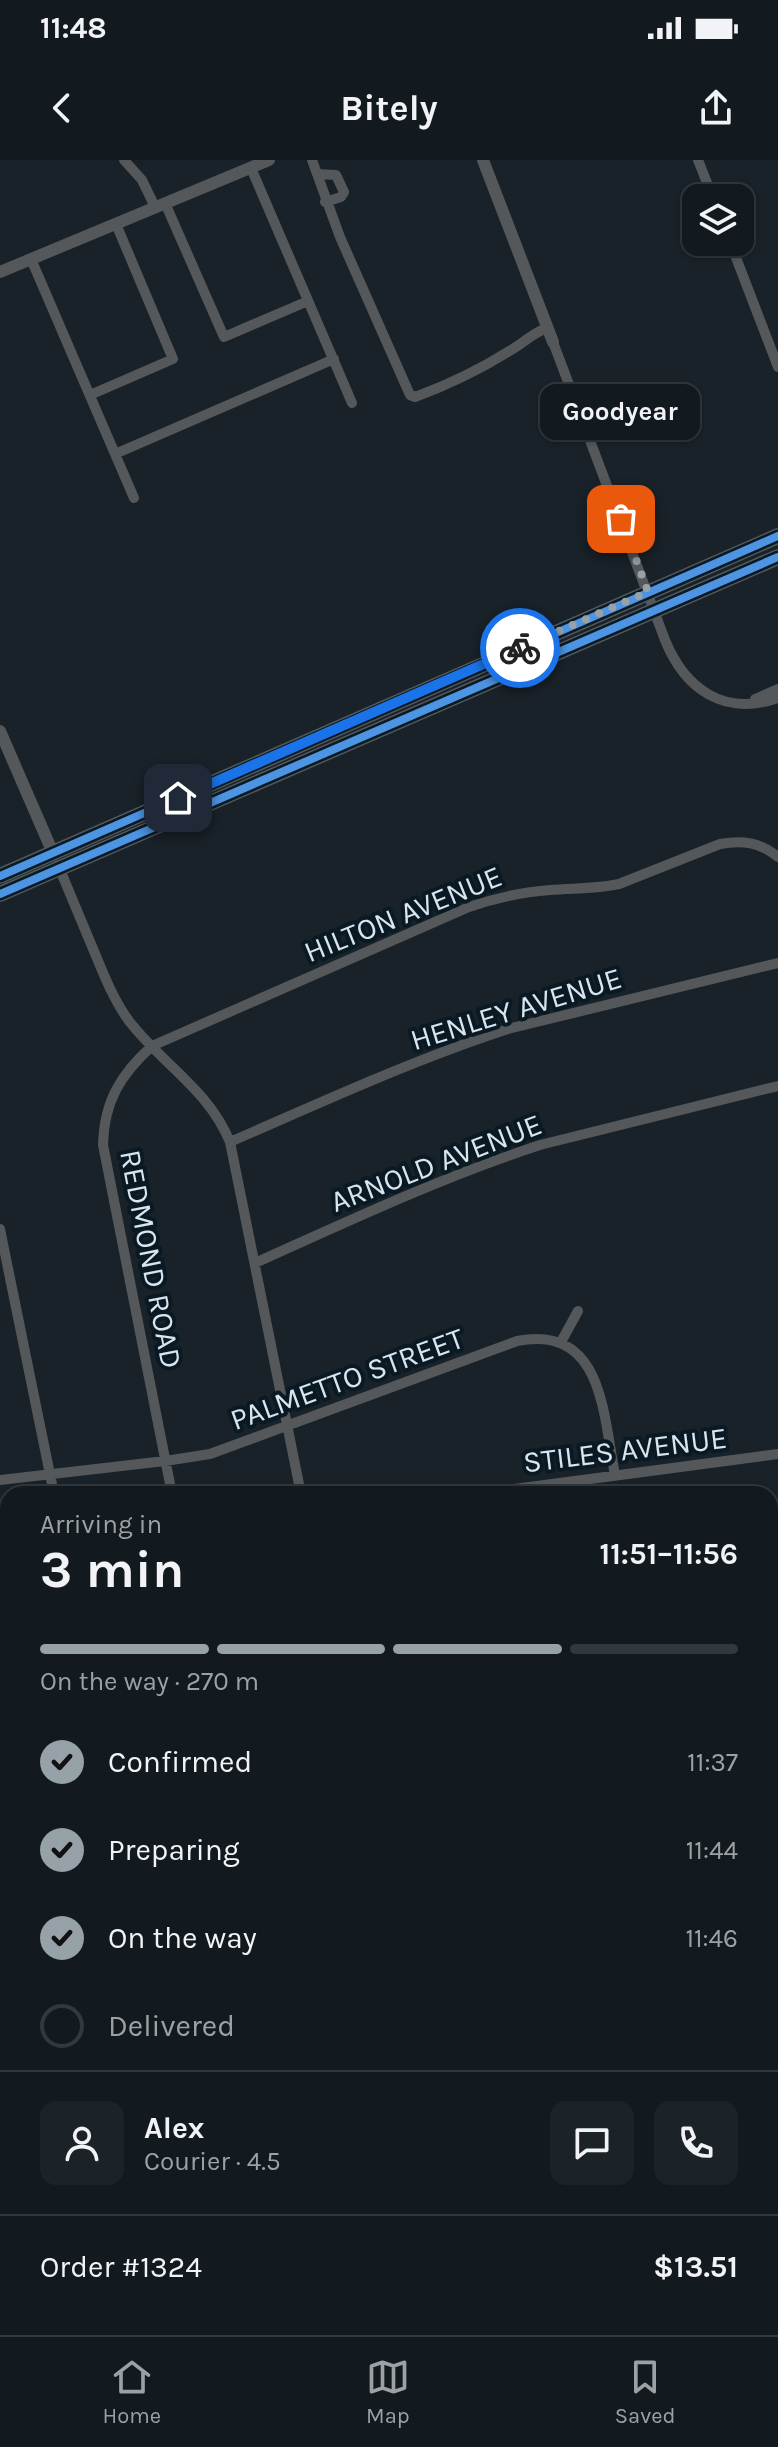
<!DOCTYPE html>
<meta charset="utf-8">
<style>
:root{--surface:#131a1f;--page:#1c2328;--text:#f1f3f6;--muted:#9da1a4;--line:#32383d;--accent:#96a1a8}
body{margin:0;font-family:Karla,sans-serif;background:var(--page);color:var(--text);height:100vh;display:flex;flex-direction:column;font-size:30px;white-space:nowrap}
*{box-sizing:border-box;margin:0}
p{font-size:26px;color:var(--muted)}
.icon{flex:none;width:44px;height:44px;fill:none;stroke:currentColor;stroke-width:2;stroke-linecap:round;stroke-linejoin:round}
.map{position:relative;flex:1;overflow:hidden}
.side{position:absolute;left:0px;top:1326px;width:778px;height:850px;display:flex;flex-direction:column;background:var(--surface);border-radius:24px 24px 0 0;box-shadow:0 2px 6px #0004,0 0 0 2px var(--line)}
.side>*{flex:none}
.tools{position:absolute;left:682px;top:24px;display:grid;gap:16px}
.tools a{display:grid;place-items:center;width:72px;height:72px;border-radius:16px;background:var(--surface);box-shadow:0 2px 6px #0004,0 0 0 2px var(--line);font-size:40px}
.pin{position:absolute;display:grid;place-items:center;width:68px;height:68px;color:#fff;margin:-34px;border-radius:16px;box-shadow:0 4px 12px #0006}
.courier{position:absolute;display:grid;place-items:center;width:80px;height:80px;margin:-40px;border:6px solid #1a73e8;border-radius:50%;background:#fff;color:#222;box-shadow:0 2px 10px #0007}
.bubble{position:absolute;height:56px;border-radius:16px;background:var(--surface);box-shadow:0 2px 6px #0004,0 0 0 2px var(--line);font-size:26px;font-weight:700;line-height:56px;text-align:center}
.head em{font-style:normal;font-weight:700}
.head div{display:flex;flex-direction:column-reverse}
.head{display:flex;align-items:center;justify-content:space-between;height:136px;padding:0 40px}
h1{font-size:52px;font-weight:700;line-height:60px}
.bar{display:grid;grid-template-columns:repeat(4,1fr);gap:12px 8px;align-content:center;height:96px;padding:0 40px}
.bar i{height:10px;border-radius:6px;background:var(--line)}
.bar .active{background:var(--accent)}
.bar p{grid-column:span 4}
.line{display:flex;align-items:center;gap:20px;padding:0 40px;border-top:2px solid var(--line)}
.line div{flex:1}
.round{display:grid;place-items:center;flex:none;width:84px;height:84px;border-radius:16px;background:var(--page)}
ol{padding:0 40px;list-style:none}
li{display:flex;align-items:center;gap:24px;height:88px}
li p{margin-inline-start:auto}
li .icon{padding:8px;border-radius:50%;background:var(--accent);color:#111;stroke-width:4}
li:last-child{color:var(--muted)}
li i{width:44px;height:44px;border:4px solid var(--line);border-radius:50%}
.status{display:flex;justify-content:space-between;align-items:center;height:56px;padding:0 40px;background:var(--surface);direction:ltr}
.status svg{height:22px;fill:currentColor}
header{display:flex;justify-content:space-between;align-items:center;height:104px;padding:0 40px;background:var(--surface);font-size:36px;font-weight:700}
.dock{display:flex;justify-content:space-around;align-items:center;height:112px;border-top:2px solid var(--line);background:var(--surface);font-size:22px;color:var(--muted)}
.dock a{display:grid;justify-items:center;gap:4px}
.dock .active{color:var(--accent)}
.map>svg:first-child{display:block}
</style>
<div class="status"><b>11:48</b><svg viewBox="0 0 49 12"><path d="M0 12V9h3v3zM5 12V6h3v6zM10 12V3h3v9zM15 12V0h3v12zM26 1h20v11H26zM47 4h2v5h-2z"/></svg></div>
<header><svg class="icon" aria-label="back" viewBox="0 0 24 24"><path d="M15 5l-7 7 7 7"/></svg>Bitely<svg class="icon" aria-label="share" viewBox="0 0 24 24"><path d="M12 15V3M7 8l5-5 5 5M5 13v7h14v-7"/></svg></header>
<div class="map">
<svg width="778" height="2175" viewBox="0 0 778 2175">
<rect width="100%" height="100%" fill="#192229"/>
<path fill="#0d3955" d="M495 2168H579L585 2175H496Z"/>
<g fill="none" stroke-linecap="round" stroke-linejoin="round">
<path stroke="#54585a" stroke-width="10" d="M124 0 142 20 155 47
M312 0 340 77 410 235 415 237C448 225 481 209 511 190 525 182 531 174 547 168
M698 0 713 38
M251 8 352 243
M317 14 336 15 344 32 341 37 325 42
M165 43 224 177 308 141
M730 82 778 207
M31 99 134 338
M553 182 665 480C685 529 724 557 778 538
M90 235 173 199 116 64
M115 294 334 199
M755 539 778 529
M58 705C69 731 80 758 91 784 102 810 112 838 129 861 163 905 208 929 230 982L301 1334
M230 982C322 942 413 900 508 869L778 803
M0 1069 54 1334
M255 1103C349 1061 442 1017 540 985L778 926
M561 1182 578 1151
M0 1320 165 1301 210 1294 517 1181C603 1164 603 1254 615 1315
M172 1334 103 985C104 941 121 914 152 886L469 747C496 738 522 732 550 730 573 728 596 729 619 724L720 684C742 680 760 682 778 697
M477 1334 778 1294
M770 1557 778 1615
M0 1598 8 1597
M0 1648 8 1686
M0 1880 8 1879
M770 2106 778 2105
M105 2168 106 2175
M222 2168 223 2175
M366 2175 371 2168"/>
<path stroke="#54585a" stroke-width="12" d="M483 0 553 182
M0 112 269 0
M0 571 53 693"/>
<path stroke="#52585c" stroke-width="16" d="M0 716 778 376
M0 734 778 397"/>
<defs>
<path id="cycleway" d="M0 716 778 376
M0 734 778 397"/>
</defs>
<use href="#cycleway" stroke="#091a25" stroke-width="13"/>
<use href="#cycleway" stroke="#4d94e3" stroke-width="8"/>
</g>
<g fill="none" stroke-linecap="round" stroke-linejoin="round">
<path stroke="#96a1a8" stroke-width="8" stroke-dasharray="0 14.4" d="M520 488 648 432 621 359"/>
<path stroke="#1a73e8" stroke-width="10" d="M178 638 520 488"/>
</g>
<g text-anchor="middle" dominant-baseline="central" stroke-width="8" stroke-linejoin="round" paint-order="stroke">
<g font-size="30" fill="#dae5ed" stroke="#091a25">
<text transform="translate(403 754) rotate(-22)">HILTON AVENUE</text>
<text transform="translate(516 849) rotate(-17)">HENLEY AVENUE</text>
<text transform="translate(436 1003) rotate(-21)">ARNOLD AVENUE</text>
<text transform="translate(151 1099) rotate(79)">REDMOND ROAD</text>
<text transform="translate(347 1219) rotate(-20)">PALMETTO STREET</text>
<text transform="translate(625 1290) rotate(-7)">STILES AVENUE</text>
</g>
</g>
</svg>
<div class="tools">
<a><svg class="icon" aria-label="layers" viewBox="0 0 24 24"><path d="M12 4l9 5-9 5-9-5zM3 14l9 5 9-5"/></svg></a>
</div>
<div class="pin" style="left:621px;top:359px;background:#ea580c"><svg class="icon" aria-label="bag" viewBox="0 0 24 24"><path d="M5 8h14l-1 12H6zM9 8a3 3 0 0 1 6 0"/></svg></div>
<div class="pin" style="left:178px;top:638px;background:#1f2937"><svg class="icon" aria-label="home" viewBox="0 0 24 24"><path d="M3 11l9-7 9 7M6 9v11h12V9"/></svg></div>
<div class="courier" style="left:520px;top:488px"><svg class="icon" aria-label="bike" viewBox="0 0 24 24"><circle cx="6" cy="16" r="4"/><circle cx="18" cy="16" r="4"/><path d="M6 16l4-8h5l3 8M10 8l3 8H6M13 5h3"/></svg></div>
<div class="bubble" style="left:540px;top:224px;width:160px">Goodyear</div>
<section class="side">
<div class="head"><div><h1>3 min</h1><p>Arriving in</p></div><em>11:51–11:56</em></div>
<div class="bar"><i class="active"></i><i class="active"></i><i class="active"></i><i></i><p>On the way · 270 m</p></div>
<ol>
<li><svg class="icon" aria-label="check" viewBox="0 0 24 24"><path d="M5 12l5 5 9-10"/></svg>Confirmed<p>11:37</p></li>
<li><svg class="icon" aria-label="check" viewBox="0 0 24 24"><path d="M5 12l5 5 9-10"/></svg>Preparing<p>11:44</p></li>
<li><svg class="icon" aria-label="check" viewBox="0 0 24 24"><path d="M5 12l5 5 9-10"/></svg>On the way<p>11:46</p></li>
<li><i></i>Delivered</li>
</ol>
<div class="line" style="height:144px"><a class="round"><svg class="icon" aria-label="person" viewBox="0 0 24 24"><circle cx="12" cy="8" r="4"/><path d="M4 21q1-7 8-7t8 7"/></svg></a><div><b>Alex</b><p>Courier · 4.5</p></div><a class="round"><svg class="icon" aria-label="chat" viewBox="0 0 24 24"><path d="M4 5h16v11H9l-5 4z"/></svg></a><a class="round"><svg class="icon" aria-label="phone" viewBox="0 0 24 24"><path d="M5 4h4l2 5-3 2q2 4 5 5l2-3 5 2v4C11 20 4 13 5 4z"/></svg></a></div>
<div class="line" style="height:104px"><div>Order #1324</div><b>$13.51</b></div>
</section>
</div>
<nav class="dock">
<a class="active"><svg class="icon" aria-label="home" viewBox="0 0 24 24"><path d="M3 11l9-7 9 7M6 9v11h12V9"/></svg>Home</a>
<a><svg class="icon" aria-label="map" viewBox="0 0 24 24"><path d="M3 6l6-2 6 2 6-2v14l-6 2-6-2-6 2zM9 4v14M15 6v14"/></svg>Map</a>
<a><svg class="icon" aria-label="saved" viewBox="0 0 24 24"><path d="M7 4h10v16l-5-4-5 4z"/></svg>Saved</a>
</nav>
